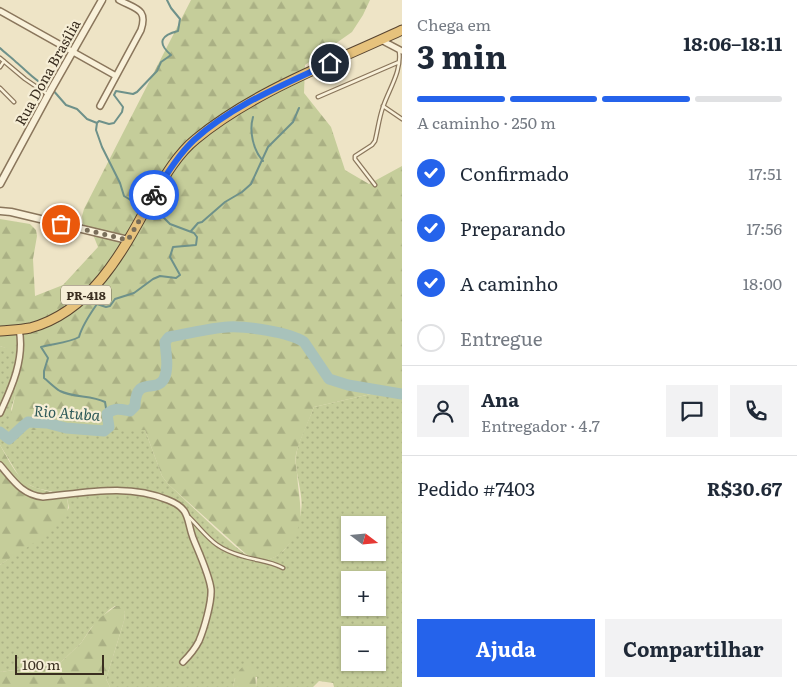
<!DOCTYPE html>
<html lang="pt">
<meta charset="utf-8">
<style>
:root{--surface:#fff;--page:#f2f2f3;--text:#1f2937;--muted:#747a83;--line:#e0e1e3;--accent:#2563eb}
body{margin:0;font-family:Literata,serif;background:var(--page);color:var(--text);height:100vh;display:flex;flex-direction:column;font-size:19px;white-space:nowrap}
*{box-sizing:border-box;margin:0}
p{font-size:16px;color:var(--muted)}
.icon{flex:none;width:28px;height:28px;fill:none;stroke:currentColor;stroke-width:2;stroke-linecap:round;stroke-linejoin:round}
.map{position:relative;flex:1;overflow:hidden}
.panel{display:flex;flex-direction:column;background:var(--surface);width:395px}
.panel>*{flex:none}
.needle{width:32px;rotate:106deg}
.tools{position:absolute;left:341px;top:516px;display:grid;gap:10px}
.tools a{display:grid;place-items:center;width:45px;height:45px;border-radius:0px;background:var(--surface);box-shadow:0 1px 4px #0004;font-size:25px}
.scale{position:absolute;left:15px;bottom:12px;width:89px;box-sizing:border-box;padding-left:5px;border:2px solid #3a2e20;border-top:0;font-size:14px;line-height:18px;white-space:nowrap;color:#3a2e20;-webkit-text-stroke:4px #f6eed6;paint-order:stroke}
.pin{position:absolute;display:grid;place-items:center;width:42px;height:42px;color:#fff;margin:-21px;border:2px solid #fff;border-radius:50%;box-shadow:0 1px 5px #0007}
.courier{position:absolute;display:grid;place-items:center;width:50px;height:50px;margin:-25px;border:4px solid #2563eb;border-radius:50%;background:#fff;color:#222;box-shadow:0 1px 6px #0007}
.overview em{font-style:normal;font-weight:700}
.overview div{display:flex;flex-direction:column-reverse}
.overview{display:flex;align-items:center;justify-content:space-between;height:85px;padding:0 15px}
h1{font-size:32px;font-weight:700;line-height:38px}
.bar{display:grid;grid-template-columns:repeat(4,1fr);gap:8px 5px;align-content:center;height:60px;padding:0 15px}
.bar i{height:6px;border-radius:4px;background:var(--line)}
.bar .current{background:var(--accent)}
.bar p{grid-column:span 4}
.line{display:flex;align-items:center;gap:12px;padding:0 15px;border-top:1px solid var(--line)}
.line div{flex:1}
.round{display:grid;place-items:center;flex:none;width:52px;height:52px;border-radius:0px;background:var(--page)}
ol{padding:0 15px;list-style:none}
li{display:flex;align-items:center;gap:15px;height:55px}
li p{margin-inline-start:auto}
li .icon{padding:5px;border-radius:50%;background:var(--accent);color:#fff;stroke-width:4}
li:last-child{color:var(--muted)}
li i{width:28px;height:28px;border:2px solid var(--line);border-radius:50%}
.action{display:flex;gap:10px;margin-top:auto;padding:10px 15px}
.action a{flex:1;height:58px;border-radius:0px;background:var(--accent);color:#fff;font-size:20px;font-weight:700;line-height:58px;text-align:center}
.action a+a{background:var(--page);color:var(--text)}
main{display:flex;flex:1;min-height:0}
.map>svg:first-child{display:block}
</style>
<main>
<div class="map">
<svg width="402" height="687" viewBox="0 0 402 687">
<defs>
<pattern id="grass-dots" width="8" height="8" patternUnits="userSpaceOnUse" patternTransform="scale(1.25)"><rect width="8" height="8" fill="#c5cd9a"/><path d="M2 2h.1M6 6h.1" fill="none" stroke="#aab084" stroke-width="1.8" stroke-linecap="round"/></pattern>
<pattern id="forest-firs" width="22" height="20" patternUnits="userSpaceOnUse" patternTransform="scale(1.25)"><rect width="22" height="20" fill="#c5cd9a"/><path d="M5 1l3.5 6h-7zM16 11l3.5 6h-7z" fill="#aab084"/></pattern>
</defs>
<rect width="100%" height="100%" fill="#eee4c6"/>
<path fill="url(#grass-dots)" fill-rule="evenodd" d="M0 346 16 351 15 396 11 409 19 430H145L162 476 168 484C182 496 241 556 254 559 283 566 298 534 301 511 304 495 295 475 296 458 296 446 309 420 314 407L371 394 402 397V687H334L333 683 319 681 313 687H256L257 677 235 678 233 687H110L106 679 124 621 125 613 122 606H115L109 610 91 628 81 643 59 664 0 672V565L56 525 69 508 67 498 58 493 36 488 22 481 0 445ZM350 525H378V552H350ZM350 580H378V608H350ZM350 635H378V662H350Z"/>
<path fill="url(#forest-firs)" d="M191 0H370L363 15 352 32 305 65 304 93 331 127 345 170 369 184 402 166V397L371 394 314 407C308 423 300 439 296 454 295 460 296 467 297 473 299 506 309 526 282 552 271 562 259 562 247 555L168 484 162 476 145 430H19L11 425 10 419 15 396 16 352 0 346V219L30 224 36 230 37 236 33 259 35 296 63 285 98 247 92 232 83 224 82 216 84 209Z
M0 445C10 462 18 482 37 488 48 492 57 493 67 498 68 504 69 508 66 514 58 530 16 554 0 565Z
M116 606H123L125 613 124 621 106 679 110 687H0V672L59 664 81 643 97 620Z
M250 663 255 667 256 687H233C235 676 238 667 250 663Z"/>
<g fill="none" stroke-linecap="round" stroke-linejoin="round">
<path stroke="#6e918a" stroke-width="2" d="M0 48C5 53 11 57 16 62 26 70 34 80 46 86
M52 89 66 105 77 109 87 119 97 123 99 121 109 124 114 123 122 112 123 107 114 95 116 91 133 94 137 92 157 71 161 62 171 55C156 42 162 35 178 31L180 19 171 8 167 0
M253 117C249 131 253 150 263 161
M97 123 96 130 102 147 120 183 124 196 139 205
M191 231 198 223 202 222 225 202 242 192 251 184 268 147 293 122 299 108
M107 414 105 402C91 395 74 398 60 391 55 388 49 382 44 378V371L48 358 41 347C52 344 71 342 79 337 82 326 90 314 97 304L106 307 110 306 115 299 134 293 153 279 160 276 176 278 180 275 170 257 173 247 196 245 197 237 194 233 170 224 163 217 154 214 149 209"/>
<path stroke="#a8c2bb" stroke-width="11" d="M0 432 9 439 23 426 28 422 47 423 66 428 104 431 109 427 107 414C115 407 120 409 130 411L135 406C136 375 155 394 164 379 169 368 166 354 165 342L169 337C188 334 209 328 228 327 246 326 289 332 304 342L329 379 348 385 402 394"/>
<defs>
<path id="service" d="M0 58 25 79 47 94
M0 67 4 61
M0 88 14 102
M318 97 399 62
M383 106 402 119
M375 185 355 159V156L372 145 375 141C378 129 379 118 383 107 389 89 402 71 399 51
M189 517C209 537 212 547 242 556 257 561 268 560 283 568"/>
<path id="minor" d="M0 11 116 76
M381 40 402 51
M100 106 141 30C148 9 136 9 119 0
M0 413C12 387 25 358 19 329
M0 465C13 480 22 495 43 497 84 493 128 483 168 500 191 509 186 519 193 538 199 553 209 574 211 589 212 602 204 629 199 641 195 649 189 656 183 662"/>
<path id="tertiary" d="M0 184 48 95 102 0
M0 211 11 212 128 240"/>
<path id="trunk" d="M0 331C10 330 20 330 30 328 90 312 122 253 149 203 162 181 176 155 196 139 254 91 334 62 402 30"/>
</defs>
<use href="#service" stroke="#8a765c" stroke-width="5"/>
<use href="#minor" stroke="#8a765c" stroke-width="8"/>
<use href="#tertiary" stroke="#8a765c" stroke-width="9"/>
<use href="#trunk" stroke="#584430" stroke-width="11"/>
<use href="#service" stroke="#f9f1da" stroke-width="2.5"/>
<use href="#minor" stroke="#f9f1da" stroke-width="5"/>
<use href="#tertiary" stroke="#f9f1da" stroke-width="6"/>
<use href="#trunk" stroke="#e6c27c" stroke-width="9"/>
</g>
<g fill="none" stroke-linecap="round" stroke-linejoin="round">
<path stroke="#796e5a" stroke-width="5" stroke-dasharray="0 9" d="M61 224 128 240 154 195"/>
<path stroke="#2563eb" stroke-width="6" d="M154 195C165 176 178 155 194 140 233 105 283 85 330 63"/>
</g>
<g text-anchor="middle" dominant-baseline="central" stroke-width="4.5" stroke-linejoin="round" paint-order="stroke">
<rect fill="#f6eed6" stroke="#726857" stroke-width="1" x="61" y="285.5" width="50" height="19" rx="4"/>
<g font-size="12" font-weight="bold" fill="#3a2e20">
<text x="86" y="295">PR-418</text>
</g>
<g font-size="14" fill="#3a2e20" stroke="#f6eed6">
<text transform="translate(47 72) rotate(-61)">Rua Dona Brasília</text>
</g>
<g font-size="15" font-style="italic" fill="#2f5a59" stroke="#f6eed6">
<text transform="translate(67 412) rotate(4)">Rio Atuba</text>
</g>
</g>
</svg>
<div class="tools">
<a><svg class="needle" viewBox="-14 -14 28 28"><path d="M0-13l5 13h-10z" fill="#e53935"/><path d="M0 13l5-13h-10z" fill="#747a83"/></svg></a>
<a>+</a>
<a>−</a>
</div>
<div class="scale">100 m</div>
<div class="pin" style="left:61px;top:224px;background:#ea580c"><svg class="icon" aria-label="bag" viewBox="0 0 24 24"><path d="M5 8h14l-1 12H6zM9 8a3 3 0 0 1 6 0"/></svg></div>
<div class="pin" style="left:330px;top:63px;background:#1f2937"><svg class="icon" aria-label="home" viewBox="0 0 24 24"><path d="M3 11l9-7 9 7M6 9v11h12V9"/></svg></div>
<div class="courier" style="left:154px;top:195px"><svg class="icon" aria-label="bike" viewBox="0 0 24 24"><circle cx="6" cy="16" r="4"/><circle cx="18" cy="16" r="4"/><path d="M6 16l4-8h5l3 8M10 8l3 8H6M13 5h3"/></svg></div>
</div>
<section class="panel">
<div class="overview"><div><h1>3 min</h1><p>Chega em</p></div><em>18:06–18:11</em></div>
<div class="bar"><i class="current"></i><i class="current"></i><i class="current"></i><i></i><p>A caminho · 250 m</p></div>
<ol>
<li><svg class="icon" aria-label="check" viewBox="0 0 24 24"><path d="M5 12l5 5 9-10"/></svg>Confirmado<p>17:51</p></li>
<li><svg class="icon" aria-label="check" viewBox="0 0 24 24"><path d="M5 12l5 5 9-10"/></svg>Preparando<p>17:56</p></li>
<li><svg class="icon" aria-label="check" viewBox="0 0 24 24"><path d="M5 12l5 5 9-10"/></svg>A caminho<p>18:00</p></li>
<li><i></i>Entregue</li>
</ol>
<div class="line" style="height:90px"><a class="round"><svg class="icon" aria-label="person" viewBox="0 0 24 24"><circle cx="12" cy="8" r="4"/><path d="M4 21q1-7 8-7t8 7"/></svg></a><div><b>Ana</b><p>Entregador · 4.7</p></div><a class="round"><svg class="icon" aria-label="chat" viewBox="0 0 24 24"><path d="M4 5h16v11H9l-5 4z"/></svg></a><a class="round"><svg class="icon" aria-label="phone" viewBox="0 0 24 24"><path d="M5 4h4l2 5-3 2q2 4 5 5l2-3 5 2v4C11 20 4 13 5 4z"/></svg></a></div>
<div class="line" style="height:65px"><div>Pedido #7403</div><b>R$30.67</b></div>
<div class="action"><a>Ajuda</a><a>Compartilhar</a></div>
</section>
</main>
